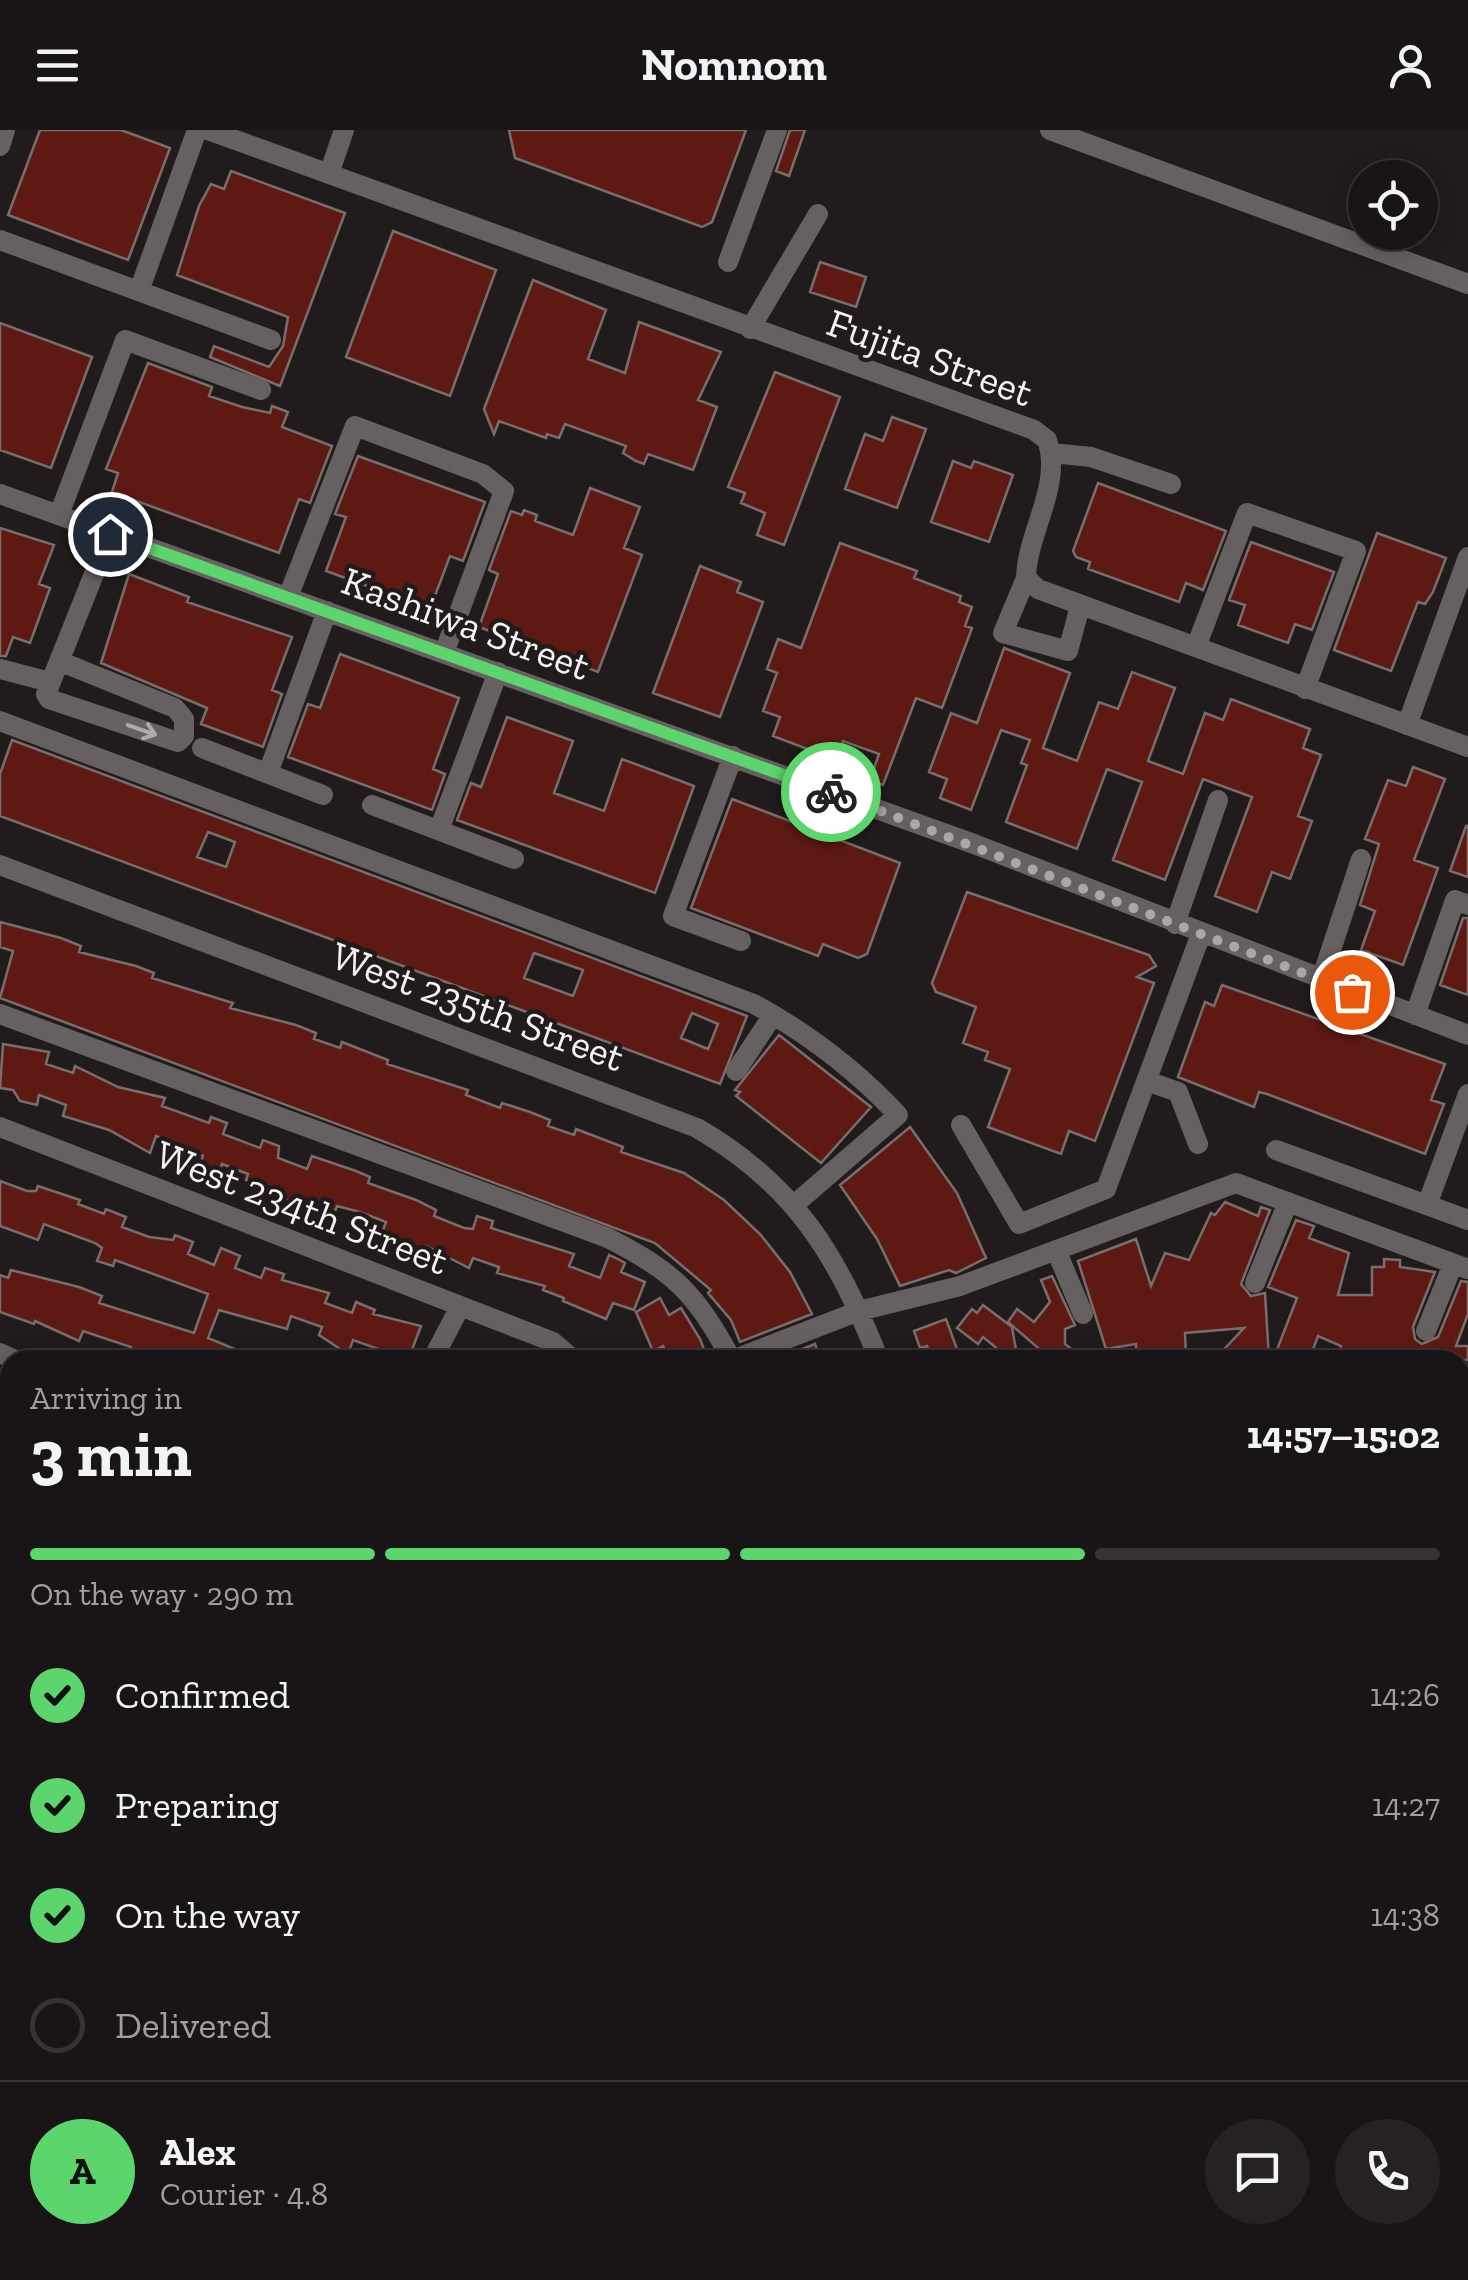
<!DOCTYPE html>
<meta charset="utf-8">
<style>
:root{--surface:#191415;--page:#262122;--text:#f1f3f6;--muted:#9f9ea0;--line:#373334;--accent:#5cd56d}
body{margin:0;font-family:"Zilla Slab",serif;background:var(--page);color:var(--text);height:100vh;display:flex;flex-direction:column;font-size:38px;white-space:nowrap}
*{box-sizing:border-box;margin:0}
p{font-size:32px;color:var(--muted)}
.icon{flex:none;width:55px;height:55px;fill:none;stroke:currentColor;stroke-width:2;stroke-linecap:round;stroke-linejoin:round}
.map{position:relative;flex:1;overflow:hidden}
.drawer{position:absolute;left:0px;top:1220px;width:1470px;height:930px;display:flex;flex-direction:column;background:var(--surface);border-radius:30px 30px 0 0;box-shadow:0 5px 25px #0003,0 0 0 2px var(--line)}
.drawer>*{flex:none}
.fabs{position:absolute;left:1348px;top:30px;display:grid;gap:20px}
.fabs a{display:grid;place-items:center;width:90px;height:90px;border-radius:50%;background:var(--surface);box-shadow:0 5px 25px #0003,0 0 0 2px var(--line);font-size:50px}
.pin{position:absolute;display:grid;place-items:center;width:85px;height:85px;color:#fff;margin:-42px;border:5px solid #fff;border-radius:50%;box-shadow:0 2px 10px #0007}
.courier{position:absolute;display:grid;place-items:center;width:100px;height:100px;margin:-50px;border:8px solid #5cd56d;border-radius:50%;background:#fff;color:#222;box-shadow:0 2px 12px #0007}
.overview em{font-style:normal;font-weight:800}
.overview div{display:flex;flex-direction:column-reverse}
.overview{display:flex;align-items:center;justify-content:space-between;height:170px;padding:0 30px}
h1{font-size:65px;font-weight:800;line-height:75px}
.bar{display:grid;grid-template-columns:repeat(4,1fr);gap:15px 10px;align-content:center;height:120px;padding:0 30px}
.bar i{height:12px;border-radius:8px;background:var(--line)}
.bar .on{background:var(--accent)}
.bar p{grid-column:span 4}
.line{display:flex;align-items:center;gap:25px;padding:0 30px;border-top:2px solid var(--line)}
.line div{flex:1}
.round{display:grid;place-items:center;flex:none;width:105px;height:105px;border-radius:52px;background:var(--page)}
ol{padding:0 30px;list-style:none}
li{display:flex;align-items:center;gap:30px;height:110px}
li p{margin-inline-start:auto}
li .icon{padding:10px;border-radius:50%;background:var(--accent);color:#111;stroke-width:4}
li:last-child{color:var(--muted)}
li i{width:55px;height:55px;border:5px solid var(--line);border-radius:50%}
header{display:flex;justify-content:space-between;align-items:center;height:130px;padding:0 30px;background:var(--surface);font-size:45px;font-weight:800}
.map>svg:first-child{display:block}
</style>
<header><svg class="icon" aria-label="menu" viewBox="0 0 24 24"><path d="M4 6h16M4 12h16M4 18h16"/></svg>Nomnom<svg class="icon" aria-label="person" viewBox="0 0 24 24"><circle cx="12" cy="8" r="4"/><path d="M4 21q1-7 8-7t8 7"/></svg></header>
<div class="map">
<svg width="1468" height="2150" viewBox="0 0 1468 2150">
<rect width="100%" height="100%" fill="#211b1c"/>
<path fill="#3d1f03" d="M1468 1761V1889L1460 1893V1763Z
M1122 2140H1268L1270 2150H1120Z"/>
<path fill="#5e1a12" stroke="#766f6e" stroke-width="2.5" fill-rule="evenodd" d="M40 0H121L170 18 128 130 8 85Z
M509 0H746L712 92 702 97 515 28Z
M790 0H805L789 46 776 41Z
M231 41 345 83 280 256 210 227 214 216 269 237 283 216 288 187 177 145 199 76 211 54 224 59Z
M393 101 496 140 450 266 346 227Z
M820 132 866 147 856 177 810 162Z
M533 150 606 180 588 229 625 243 639 192 721 222 698 270 717 277 693 340 648 324 644 334 636 331 623 323 626 316 565 294 559 308 547 304 546 308 499 291 494 304 484 279Z
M0 193 92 227 51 338 0 320Z
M148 233 212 257 209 266 242 277 270 283 272 276 288 282 282 297 332 316 310 373 299 369 279 423 112 362 118 343 106 339Z
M775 242 840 267 784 415 757 405 765 383 741 373 745 363 728 357Z
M892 287 926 299 897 378 845 359 865 304 883 311Z
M358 326 485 372 463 431 450 426 430 479 326 441 346 387 335 384Z
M953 331 971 338 974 331 1013 345 989 412 931 392Z
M1098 353 1226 401 1203 460 1186 453 1179 472 1088 439 1090 432 1076 427 1073 421Z
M590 358 640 377 624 418 642 425 598 542 479 497 498 444 489 440 511 381 522 385 524 380 537 385 535 391 573 405Z
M0 398 54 415 39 454 50 458 30 513 13 507 6 526H0Z
M1377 403 1446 428 1433 462 1425 474 1418 472 1391 541 1334 520Z
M1251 412 1334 442 1312 500 1295 494 1288 513 1238 495 1245 475 1229 470Z
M840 413 917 441 914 448 961 466 959 472 972 477 965 496 972 498 942 578 916 568 883 655 870 650 879 624 843 611 836 630 773 606 780 587 763 581 777 543 767 539 778 509 801 518Z
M700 436 741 452 737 462 763 472 720 587 653 563Z
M129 444 189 467 187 472 292 507 272 560 282 564 263 617 201 594 207 578 101 533Z
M1004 518 1070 543 1043 618 1077 631 1099 572 1118 579 1132 542 1175 558 1148 631 1183 644 1205 583 1223 590 1231 569 1310 599 1303 618 1321 625 1298 686 1312 691 1290 749 1272 742 1257 782 1215 766 1252 667 1203 649 1165 750 1113 730 1142 652 1107 639 1077 719 1006 692 1027 635 1021 633 1030 610 1001 600 971 680 940 668 947 649 929 642 951 583 977 593Z
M340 524 459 568 433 639 445 644 432 680 288 627 308 574 320 578Z
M507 587 573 611 554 663 604 681 622 629 694 656 655 763 457 690 471 653 481 657Z
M12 610 747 886 720 954 0 686V644ZM208 702 235 712 226 737 197 727ZM534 823 583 840 573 866 524 848ZM692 883 718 894 708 919 681 908Z
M1413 637 1445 649 1414 730 1438 738 1403 835 1361 820 1375 781 1360 775 1379 714 1365 709 1388 650 1406 656Z
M732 669 900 733 867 824 858 828 823 814 818 826 691 778Z
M1466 696H1468V747L1450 741Z
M967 762 1149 825 1156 836 1137 847 1154 853 1095 1011 1069 1001 1061 1024 988 997 1010 939 985 930 988 922 963 913 976 877 936 862 932 853Z
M1463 788H1468V865L1440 855Z
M0 792 61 808 81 816 79 822 136 836 154 843 152 848 233 873 230 878 296 895 316 903 314 909 340 918 342 912 388 930 387 934 468 960 466 965 500 978 502 973 530 982 550 990 548 996 574 1005 576 999 623 1017 621 1022 684 1043 724 1070 760 1104 790 1142 812 1184 740 1212 731 1190 708 1163 711 1160 655 1113 0 868 13 821 0 817Z
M1222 855 1445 934 1431 970 1444 974 1425 1024 1267 964 1259 962 1254 977 1178 947 1205 872 1214 876Z
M779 905 871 977 821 1033 736 966 740 962 735 960Z
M3 914 49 922 46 934 73 943 75 936 118 957 165 968 162 976 209 993 211 987 227 993 223 1004 260 1018 263 1010 279 1016 278 1028 307 1039 312 1026 356 1041 370 1047 368 1053 416 1070 436 1080 434 1086 464 1098 473 1099 477 1086 493 1091 491 1098 574 1124 569 1136 600 1148 609 1125 618 1129 625 1133 621 1142 645 1152 634 1180 613 1173 606 1189 563 1171 564 1168 543 1160 545 1156 497 1143 499 1137 473 1128 469 1138 426 1116 425 1121 380 1108 386 1092 360 1082 337 1076 333 1087 269 1063 270 1059 246 1050 248 1044 222 1034 219 1044 199 1037 203 1026 156 1006 150 1023 109 1000 63 986 66 975 39 965 37 975 20 971 13 960 0 958Z
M910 997 957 1063 986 1128 956 1143 949 1140 900 1156 877 1109 840 1055Z
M0 1051 27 1061H36L38 1056 80 1070 78 1074 104 1084 106 1079 126 1087 122 1097 149 1107 173 1110 175 1105 193 1112 188 1124 214 1135 221 1118 240 1126 235 1138 261 1148 265 1138 284 1144 282 1150 329 1163 325 1173 352 1183 356 1172 375 1180 373 1184 421 1196 408 1230H391L393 1224 353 1210 348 1224 319 1205 322 1197 291 1186 287 1199 219 1180 208 1208 261 1230H127L131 1217 83 1201 79 1211 35 1191 34 1194 0 1182V1145L8 1148 11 1140 79 1157 102 1166 99 1173 194 1203 208 1164 115 1130 113 1136 97 1131 102 1118 95 1113 44 1094 38 1110 0 1096Z
M1225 1072 1258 1086 1261 1077 1270 1080 1241 1154 1251 1166 1265 1163 1269 1230H1214L1244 1198 1185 1203 1186 1230H1136V1214L1106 1219 1078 1131 1136 1109 1151 1156 1165 1123 1189 1130 1211 1083 1215 1085Z
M1296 1090 1314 1096 1309 1108 1349 1123 1338 1165H1372V1137H1384V1129L1400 1130V1137L1435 1142 1413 1197 1415 1209 1422 1214 1438 1207 1461 1151 1468 1152V1184L1456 1216H1468V1230H1339L1341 1216 1318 1206 1309 1230H1273L1297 1168 1268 1157Z
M1052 1146 1075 1195 1065 1199V1214L1070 1218 1060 1230H1052L1008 1192 1017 1179 1034 1192 1050 1172 1041 1150Z
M660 1168 669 1185 681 1178 700 1209 705 1222 695 1226 697 1230H669L663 1216 653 1221 636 1182Z
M983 1175 1012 1197 1016 1220 1005 1225 983 1207 978 1214 957 1198 972 1179 977 1183Z
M946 1189 961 1230H932L927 1216 920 1218 914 1201Z
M815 1214 821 1230H777V1229Z"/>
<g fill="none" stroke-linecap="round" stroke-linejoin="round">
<path stroke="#676061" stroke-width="20" d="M208 0 1034 300 1047 310C1063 355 1027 402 1026 448L1038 459 1468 617
M1050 0 1468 154
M0 16 5 0
M329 44 344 0
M0 110 271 210
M728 132 777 0
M139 161 197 0
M750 199 818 84
M1052 323 1091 327 1171 354
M0 364 974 714 1468 905
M59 385 125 210 261 260
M1026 448 1003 503 1068 521 1080 476
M288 467 355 296 483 344 504 361 444 523
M1196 517 1247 383 1356 421 1305 559
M59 531 175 578 184 589V606L178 612 49 569 46 564 110 404
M0 539 50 552
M0 591 754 874C809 904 855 939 898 985L795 1074
M1407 595 1468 427
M202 618 323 665
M733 626 673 786 741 811
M268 643 327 481
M372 675 514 729
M439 700 498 542
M0 735 697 998C796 1055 838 1127 879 1230
M1175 794 1218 670
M1321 850 1361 729
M0 884 608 1108C676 1143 695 1163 732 1230L859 1181 960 1156 1236 1053 1468 1139
M1415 885 1455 770 1468 775
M736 941 773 885
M1147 951 1178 962 1198 1014
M961 995 1019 1094 1106 1059 1201 804
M0 997 553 1212 574 1230
M1276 1020 1468 1090
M1427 1075 1468 964
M1056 1120 1083 1184
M1255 1153 1288 1072
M1426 1201 1453 1134
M0 1223 15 1230
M432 1230 460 1177
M1460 1469 1468 1473
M0 1650 10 1649
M178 2150 180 2140
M383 2150 386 2140
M778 2150 782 2140
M909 2150 913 2140"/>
</g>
<defs><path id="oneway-shaft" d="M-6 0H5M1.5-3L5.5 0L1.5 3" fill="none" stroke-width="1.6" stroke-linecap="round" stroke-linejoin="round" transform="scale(2.5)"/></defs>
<use stroke="#aea9aa" href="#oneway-shaft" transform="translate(142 600) rotate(19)"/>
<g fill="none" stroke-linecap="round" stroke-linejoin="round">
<path stroke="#aba7a8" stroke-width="10" stroke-dasharray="0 18" d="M831 662 1352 862"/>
<path stroke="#5cd56d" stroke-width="12" d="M110 404 831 662"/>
</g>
<g text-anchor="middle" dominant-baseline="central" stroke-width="9" stroke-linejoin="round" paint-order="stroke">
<g font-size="40" fill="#f6f2f3" stroke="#211b1c">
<text transform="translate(930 227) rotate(20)">Fujita Street</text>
<text transform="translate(466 493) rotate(20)">Kashiwa Street</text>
<text transform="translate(478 876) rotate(20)">West 235th Street</text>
<text transform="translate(302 1077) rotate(21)">West 234th Street</text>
</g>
</g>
</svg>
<div class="fabs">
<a><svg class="icon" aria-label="locate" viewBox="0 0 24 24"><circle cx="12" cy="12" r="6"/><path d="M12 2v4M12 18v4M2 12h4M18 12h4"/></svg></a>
</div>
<div class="pin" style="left:1352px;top:862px;background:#ea580c"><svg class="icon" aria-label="bag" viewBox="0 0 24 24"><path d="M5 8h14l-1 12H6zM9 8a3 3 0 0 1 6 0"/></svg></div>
<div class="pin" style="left:110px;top:404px;background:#1f2937"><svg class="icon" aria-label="home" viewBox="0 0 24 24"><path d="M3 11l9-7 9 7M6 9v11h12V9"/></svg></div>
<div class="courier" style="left:831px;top:662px"><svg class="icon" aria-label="bike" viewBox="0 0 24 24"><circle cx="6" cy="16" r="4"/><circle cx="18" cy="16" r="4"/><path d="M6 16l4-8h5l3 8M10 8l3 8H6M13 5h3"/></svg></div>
<section class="drawer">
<div class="overview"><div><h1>3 min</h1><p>Arriving in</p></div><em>14:57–15:02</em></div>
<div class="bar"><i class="on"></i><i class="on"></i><i class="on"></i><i></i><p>On the way · 290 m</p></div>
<ol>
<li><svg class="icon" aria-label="check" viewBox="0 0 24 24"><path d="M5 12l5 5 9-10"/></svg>Confirmed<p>14:26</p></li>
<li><svg class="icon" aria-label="check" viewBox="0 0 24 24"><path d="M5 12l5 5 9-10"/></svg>Preparing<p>14:27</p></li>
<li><svg class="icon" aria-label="check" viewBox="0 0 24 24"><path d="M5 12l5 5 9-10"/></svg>On the way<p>14:38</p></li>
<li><i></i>Delivered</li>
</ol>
<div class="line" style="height:180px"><b class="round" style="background:var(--accent);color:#111">A</b><div><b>Alex</b><p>Courier · 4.8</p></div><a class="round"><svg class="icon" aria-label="chat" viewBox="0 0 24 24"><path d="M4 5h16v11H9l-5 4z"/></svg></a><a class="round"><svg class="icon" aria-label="phone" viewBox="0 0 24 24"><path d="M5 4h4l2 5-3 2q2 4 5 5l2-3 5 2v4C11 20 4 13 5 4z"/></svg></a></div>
</section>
</div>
